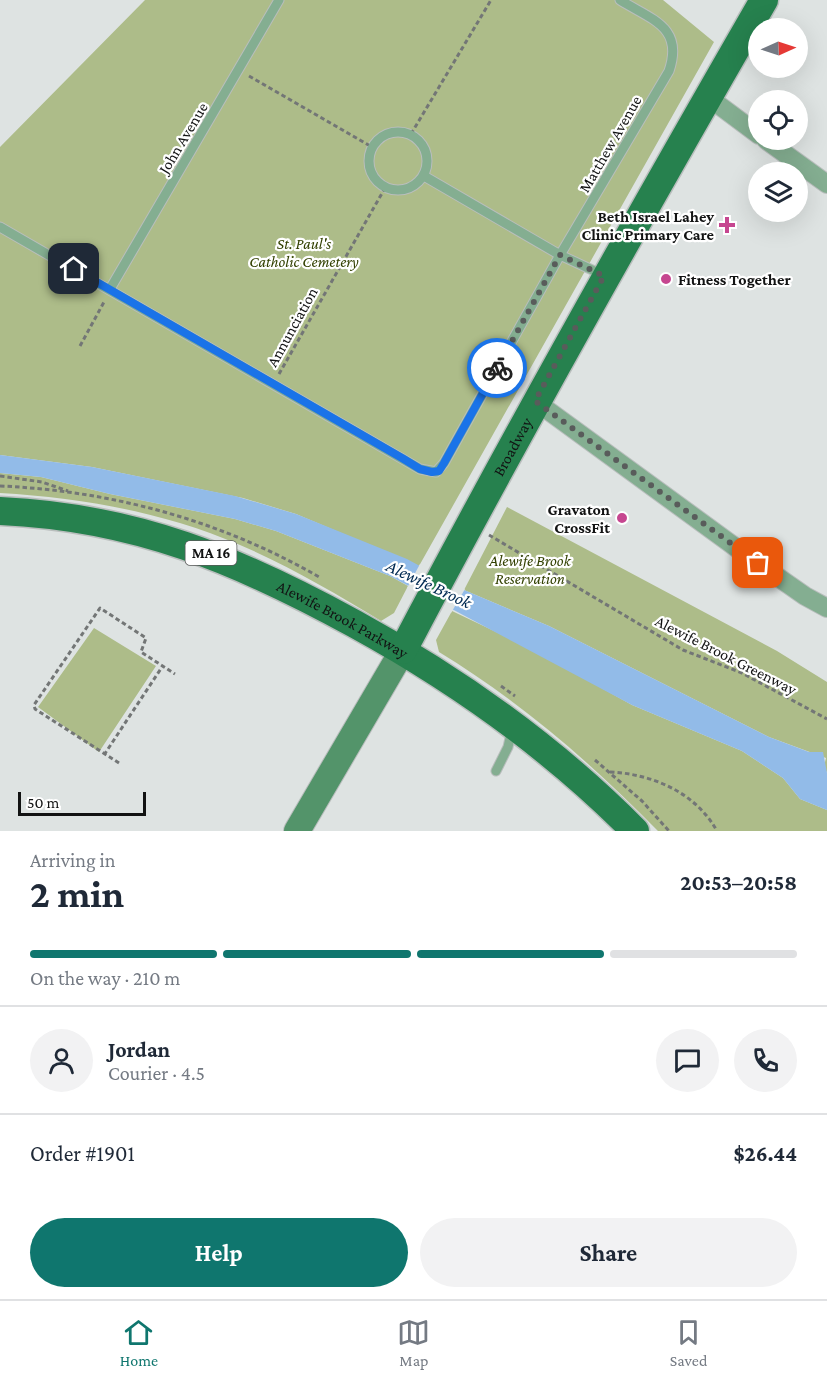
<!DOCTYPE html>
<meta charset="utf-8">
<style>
:root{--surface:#fff;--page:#f2f2f3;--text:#1f2937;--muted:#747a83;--line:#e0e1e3;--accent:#0f766e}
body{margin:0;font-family:"Crimson Pro",serif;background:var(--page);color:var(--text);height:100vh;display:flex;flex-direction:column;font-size:22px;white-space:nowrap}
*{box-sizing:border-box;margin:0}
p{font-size:20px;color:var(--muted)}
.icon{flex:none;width:33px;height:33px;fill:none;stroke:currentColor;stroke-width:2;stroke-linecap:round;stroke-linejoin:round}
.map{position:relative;height:831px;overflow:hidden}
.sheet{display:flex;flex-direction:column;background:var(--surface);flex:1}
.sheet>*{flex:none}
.needle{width:39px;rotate:87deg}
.buttons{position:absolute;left:748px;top:18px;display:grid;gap:12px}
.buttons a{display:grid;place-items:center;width:60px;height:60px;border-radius:50%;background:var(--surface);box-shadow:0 6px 24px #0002;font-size:30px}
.scale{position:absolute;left:18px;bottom:15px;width:128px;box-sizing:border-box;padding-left:6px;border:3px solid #121313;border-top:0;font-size:16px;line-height:21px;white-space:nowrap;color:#121313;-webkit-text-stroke:4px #fff;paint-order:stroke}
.pin{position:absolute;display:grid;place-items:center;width:51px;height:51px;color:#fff;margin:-26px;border-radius:12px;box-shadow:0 3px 9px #0006}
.courier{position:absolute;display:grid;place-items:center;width:60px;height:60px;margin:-30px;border:4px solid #1a73e8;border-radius:50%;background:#fff;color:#222;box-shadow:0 2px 8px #0007}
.head em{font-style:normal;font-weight:700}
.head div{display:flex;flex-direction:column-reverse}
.head{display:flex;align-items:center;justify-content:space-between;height:102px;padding:0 30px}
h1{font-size:39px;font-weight:700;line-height:45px}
.bar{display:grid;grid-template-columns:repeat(4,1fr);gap:9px 6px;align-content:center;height:72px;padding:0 30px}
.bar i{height:8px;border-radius:4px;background:var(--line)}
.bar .current{background:var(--accent)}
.bar p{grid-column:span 4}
.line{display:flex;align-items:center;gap:15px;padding:0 30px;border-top:2px solid var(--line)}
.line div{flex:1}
.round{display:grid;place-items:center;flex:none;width:63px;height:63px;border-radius:32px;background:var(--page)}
.primary-button{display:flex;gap:12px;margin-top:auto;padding:12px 30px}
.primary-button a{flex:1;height:69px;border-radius:36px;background:var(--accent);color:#fff;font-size:24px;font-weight:700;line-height:69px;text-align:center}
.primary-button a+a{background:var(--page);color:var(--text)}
.tabs{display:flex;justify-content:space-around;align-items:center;height:84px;border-top:2px solid var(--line);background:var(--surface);font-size:16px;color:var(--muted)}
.tabs a{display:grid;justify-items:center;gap:3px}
.tabs .current{color:var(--accent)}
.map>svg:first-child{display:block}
</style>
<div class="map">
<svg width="827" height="831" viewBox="0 0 827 831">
<rect width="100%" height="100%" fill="#dee3e2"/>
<path fill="#adbc89" d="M145 0H663L714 42 419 566 296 514 243 498 92 467 0 455V147Z
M0 473 41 477 110 494 235 519 276 531 390 576 408 586 394 613 381 621C335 593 289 566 240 545 164 512 82 498 0 493Z
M507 507 777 651 827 682V773L824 766 826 758 769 737 549 626 464 590Z
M452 611 528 647 632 705 742 751 783 778 800 799 827 810V831H658C589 761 522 703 439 652L436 640Z
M94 628 156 666 99 752 38 707Z"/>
<path fill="#92bbe8" d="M0 455 92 467 235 496 296 514 407 559 464 590 549 626 769 737 809 752H823L827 773V810L800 799 783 778 742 751 632 705 390 576 276 531 235 519 110 494 41 477 0 473Z"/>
<path fill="#dee3e2" d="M420 564 465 589 451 613 407 588Z"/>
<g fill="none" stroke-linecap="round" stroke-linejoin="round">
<defs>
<path id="service" d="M369 161a29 29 0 1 1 58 0a29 29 0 1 1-58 0Z
M424 176 560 255 603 275
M0 227 420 469 436 472 444 463 560 255 669 71C684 27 652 20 620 0
M110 289 279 0
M496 771 508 747 512 729"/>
<path id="minor" d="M708 97 759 135
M766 140 827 184
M535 401 742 552 805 596 827 608"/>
<path id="secondary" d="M297 831 403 650"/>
<g id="primary">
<path id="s1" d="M0 511C136 517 238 560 355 624 459 681 552 747 635 831"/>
<path id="s2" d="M403 650C518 431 640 215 764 0"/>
</g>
</defs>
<use href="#service" stroke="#b9bebd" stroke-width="11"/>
<use href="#minor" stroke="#b9bebd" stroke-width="20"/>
<use href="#secondary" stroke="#b9bebd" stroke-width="28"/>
<use href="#primary" stroke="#b9bebd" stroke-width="31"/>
<path stroke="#737676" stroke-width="3" stroke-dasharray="4.5 3" stroke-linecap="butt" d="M249 76 372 147
M411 134 491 0
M80 346 104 302
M279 374 385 188
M0 476 42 482 68 491
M0 486C114 491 222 521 321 578
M489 535 683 650 742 673 827 719
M501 686 515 696
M104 755 162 667
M595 760 642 801 669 831
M119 763 35 709 34 705 100 608 146 638 141 652 175 674
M610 772C653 774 696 793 717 831"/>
<use href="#service" stroke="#84ae91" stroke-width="9"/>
<use href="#minor" stroke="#84ae91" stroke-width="18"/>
<use href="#secondary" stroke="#53946a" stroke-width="26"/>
<use href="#primary" stroke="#26814e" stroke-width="28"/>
</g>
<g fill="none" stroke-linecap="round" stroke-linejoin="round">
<path stroke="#595c5b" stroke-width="6" stroke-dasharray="0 10.8" d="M497 368 560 255 604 276 535 401 758 563"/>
<path stroke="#1a73e8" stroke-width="8" d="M74 269 402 458 420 469 432 472 439 471 444 463 497 368"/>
</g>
<g fill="#c64690" stroke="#fff" stroke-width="2">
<path d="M724 216h6v6h6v6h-6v6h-6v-6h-6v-6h6z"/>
<circle cx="666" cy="279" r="6"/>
<circle cx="622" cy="518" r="6"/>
</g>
<g text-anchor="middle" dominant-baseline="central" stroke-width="4.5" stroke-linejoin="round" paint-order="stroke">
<rect fill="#fff" stroke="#595a5a" stroke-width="1.5" x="185.5" y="541" width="51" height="24" rx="4.5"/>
<g font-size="15" font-weight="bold" fill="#121313">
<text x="211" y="553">MA 16</text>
</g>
<g font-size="16" fill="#121313" stroke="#fff">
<text transform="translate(183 138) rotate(-59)">John Avenue</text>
<text transform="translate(610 144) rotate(-60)">Matthew Avenue</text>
<text transform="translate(292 327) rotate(-61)">Annunciation</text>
<text stroke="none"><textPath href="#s2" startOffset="231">Broadway</textPath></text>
<text stroke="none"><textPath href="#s1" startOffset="363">Alewife Brook Parkway</textPath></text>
<text transform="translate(726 655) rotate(27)">Alewife Brook Greenway</text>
</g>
<g font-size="16" font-weight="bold" fill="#121313" stroke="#fff" text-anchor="end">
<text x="714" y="216">Beth Israel Lahey<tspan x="714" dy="18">Clinic Primary Care</tspan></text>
<text x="678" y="279" text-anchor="start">Fitness Together</text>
<text x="610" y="509">Gravaton<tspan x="610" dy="18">CrossFit</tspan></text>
</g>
<g font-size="16" font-style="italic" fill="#324000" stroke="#fff">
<text x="304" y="243">St. Paul's<tspan x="304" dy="18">Catholic Cemetery</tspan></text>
<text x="530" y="560">Alewife Brook<tspan x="530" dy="18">Reservation</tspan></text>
</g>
<g font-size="18" font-style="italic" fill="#002a52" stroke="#fff">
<text transform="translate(429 584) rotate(25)">Alewife Brook</text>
</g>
</g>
</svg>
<div class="buttons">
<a><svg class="needle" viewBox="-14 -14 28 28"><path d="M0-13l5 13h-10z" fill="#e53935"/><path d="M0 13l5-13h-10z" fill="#747a83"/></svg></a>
<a><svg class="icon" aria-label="locate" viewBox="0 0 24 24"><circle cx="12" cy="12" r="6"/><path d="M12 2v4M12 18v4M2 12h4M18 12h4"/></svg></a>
<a><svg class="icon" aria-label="layers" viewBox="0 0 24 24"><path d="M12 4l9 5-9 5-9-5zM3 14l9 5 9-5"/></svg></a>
</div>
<div class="scale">50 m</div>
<div class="pin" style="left:758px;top:563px;background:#ea580c"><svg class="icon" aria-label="bag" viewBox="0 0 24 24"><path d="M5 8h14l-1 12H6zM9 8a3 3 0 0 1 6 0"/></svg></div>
<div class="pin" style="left:74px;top:269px;background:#1f2937"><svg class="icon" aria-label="home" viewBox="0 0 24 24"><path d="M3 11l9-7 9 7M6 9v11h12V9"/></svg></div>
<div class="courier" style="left:497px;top:368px"><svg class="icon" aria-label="bike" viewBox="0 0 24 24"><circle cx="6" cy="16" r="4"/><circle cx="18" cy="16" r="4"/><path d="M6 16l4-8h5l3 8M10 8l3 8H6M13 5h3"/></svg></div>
</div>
<section class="sheet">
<div class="head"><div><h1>2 min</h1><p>Arriving in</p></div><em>20:53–20:58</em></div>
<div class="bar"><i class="current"></i><i class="current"></i><i class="current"></i><i></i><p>On the way · 210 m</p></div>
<div class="line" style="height:108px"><a class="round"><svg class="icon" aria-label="person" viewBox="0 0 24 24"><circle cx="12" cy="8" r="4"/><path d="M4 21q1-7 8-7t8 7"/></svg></a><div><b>Jordan</b><p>Courier · 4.5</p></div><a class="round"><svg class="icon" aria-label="chat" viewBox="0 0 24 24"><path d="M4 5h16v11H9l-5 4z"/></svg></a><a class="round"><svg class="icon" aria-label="phone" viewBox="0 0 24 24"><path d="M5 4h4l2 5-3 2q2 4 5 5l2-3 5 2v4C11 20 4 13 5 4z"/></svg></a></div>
<div class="line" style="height:78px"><div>Order #1901</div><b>$26.44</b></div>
<div class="primary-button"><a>Help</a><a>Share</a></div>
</section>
<nav class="tabs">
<a class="current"><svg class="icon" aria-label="home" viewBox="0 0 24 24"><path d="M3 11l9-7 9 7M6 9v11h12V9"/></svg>Home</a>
<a><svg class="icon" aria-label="map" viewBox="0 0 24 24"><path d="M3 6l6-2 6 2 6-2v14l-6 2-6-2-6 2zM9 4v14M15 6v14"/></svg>Map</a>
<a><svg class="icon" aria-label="saved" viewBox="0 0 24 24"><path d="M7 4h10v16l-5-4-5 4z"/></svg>Saved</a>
</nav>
